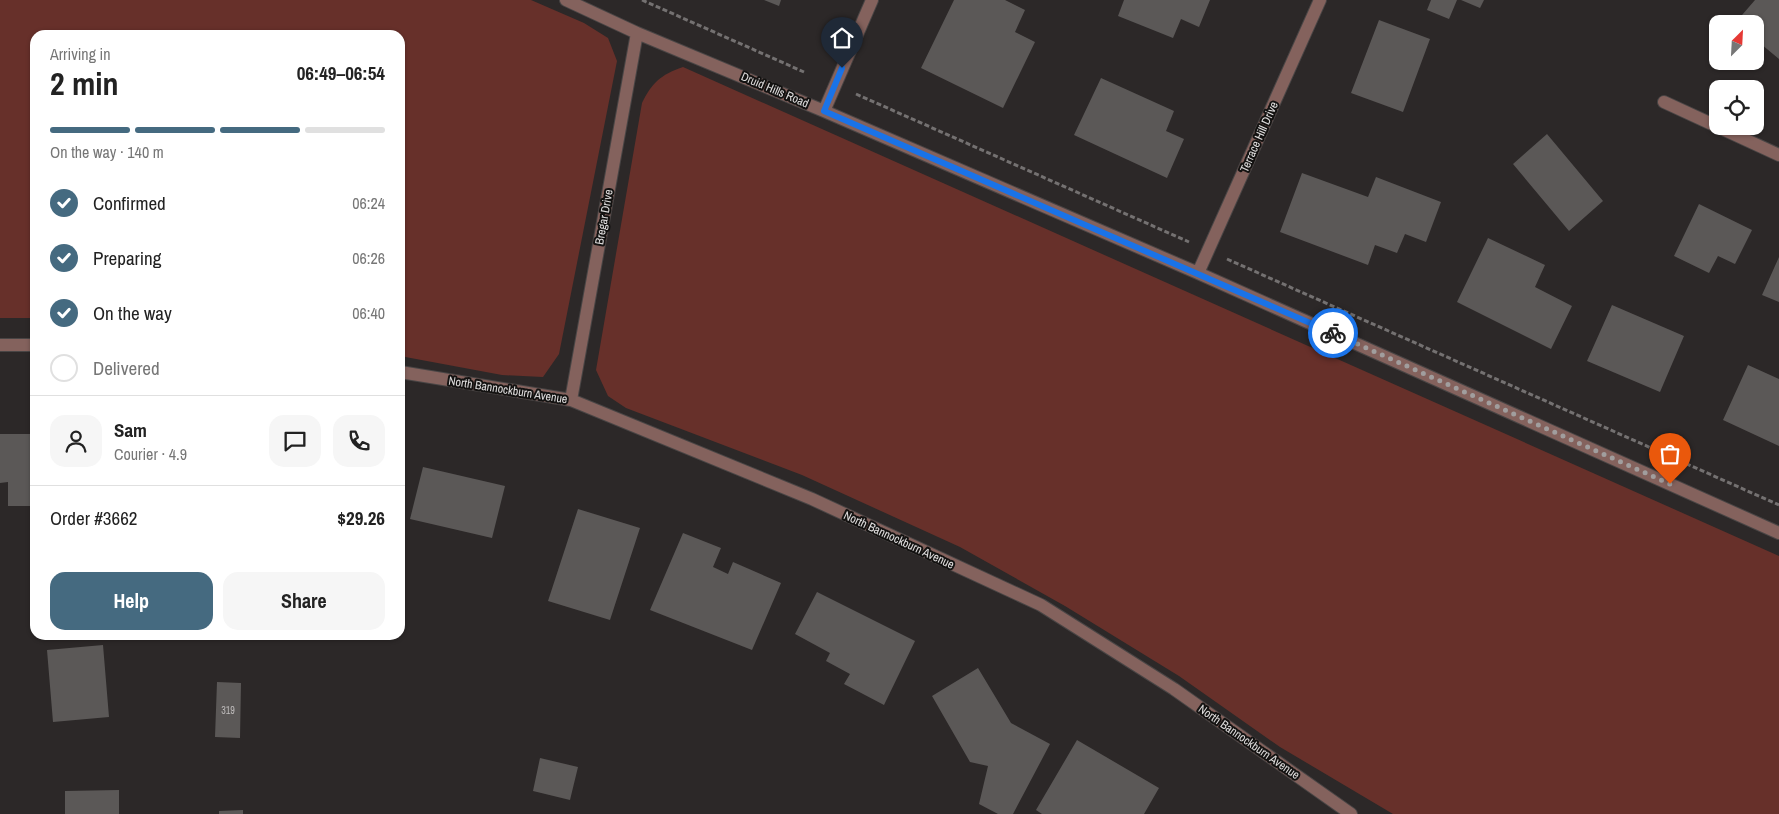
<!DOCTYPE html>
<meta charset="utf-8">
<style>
:root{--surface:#fff;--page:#f6f6f6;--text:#222;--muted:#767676;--line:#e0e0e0;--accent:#456a80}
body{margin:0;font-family:"Archivo Narrow",sans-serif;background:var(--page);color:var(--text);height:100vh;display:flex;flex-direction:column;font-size:19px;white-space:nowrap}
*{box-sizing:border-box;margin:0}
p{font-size:16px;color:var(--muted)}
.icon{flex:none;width:28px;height:28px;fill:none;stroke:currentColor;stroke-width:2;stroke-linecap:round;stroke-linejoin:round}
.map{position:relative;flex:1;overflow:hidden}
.side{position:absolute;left:30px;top:30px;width:375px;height:610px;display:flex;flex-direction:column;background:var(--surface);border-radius:15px;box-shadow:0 1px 4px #0004}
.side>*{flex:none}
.needle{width:32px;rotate:24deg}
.controls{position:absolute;left:1709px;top:15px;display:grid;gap:10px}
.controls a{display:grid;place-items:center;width:55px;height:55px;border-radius:10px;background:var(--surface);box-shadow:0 1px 4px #0004;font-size:25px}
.pin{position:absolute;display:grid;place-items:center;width:42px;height:42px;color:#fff;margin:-51px -21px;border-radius:50% 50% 50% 0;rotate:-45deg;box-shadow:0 0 5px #0007}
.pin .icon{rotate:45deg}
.courier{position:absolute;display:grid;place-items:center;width:50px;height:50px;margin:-25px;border:4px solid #1a73e8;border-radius:50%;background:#fff;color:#222;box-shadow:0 1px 6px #0007}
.overview em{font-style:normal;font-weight:700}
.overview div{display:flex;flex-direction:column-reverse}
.overview{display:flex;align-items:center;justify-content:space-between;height:85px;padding:0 20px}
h1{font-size:32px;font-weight:700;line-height:38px}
.bar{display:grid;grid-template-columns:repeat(4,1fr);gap:8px 5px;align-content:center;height:60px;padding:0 20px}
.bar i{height:6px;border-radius:4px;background:var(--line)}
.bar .selected{background:var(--accent)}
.bar p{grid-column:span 4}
.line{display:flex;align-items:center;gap:12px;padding:0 20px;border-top:1px solid var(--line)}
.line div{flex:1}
.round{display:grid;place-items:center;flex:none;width:52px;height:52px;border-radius:15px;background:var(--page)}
ol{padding:0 20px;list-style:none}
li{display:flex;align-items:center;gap:15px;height:55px}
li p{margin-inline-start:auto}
li .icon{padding:5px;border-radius:50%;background:var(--accent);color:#fff;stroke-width:4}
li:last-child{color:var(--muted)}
li i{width:28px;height:28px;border:2px solid var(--line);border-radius:50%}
.button{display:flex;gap:10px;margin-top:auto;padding:10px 20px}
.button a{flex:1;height:58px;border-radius:15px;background:var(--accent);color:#fff;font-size:20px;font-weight:700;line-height:58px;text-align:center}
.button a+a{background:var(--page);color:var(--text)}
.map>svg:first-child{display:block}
</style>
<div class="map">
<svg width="1779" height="814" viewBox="0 0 1779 814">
<rect width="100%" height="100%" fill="#2c2828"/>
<path fill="#67302a" d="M0 0H531L584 23 608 38 617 61 559 354 543 377 502 375 400 356V35H35V318H0Z
M683 67 1779 556V814H1393L1280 747 1179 676 1065 606 960 547 802 475 626 408 608 396 596 370 642 103C652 83 660 75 683 67Z"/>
<path fill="#5b5857" d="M764 0H781L779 6Z
M954 0H1005L1025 10 1015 32 1035 42 1003 108 921 68Z
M1124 0H1210L1199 27 1181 19 1173 38 1118 16Z
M1431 0H1457L1449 19 1427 10Z
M1461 0H1484L1480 8Z
M1755 0H1779V59L1755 39V24L1736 22Z
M1379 20 1430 39 1403 112 1351 93Z
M1101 78 1174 111 1166 131 1184 139 1167 178 1074 135Z
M1547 134 1603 201 1569 231 1513 164Z
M1302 173 1368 197 1376 177 1441 202 1426 242 1405 234 1397 253 1375 245 1368 265 1280 232Z
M1699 204 1752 230 1735 264 1718 256 1709 273 1674 256Z
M1488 238 1545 265 1535 287 1572 306 1551 349 1457 302Z
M1779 257V302L1762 295Z
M1612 305 1684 336 1660 392 1587 361Z
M1748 365 1779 379V446L1723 420Z
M0 434H35V506H8V482L0 483Z
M423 467 505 486 492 538 410 519Z
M578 509 640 528 610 620 548 601Z
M683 533 721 548 713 567 728 574 733 562 781 583 752 650 650 610Z
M817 592 915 641 884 705 844 684 850 674 826 661 830 653 795 634Z
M103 645 109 717 53 722 47 650Z
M978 668 1011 723 1050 744 1013 814H998L979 804 988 766 970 762 932 696Z
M217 682 241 683 240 738 215 737Z
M1077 740 1159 788 1144 814H1042L1036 810Z
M540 758 578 767 570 800 533 791Z
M119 790V814H65V791Z
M243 810V814H219V811Z"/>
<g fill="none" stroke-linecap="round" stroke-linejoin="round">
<defs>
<path id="minor" d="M566 0 637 33 824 111 1198 273 1779 533
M1664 102 1779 155
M824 111 872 0
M1198 273 1320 0
M0 345H35
M400 372 571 400 812 499 1041 605 1174 689 1351 814
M571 400 637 33"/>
</defs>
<use href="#minor" stroke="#494545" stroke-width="14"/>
<path stroke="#747171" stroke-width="3" stroke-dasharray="5 2.5" stroke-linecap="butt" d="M642 0 804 72
M856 94 1189 242
M1227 259 1779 505"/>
<use href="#minor" stroke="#84625d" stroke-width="12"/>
</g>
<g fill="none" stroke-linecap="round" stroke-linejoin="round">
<path stroke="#a19e9e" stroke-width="5" stroke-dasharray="0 9" d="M1333 333 1670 484"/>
<path stroke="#1a73e8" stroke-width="6" d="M842 68 824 111 1333 333"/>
</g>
<g text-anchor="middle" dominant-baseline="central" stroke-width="4" stroke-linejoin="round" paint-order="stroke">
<g font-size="10" fill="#bfbcbc">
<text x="228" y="710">319</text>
</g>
<g font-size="12" fill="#e0dede" stroke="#131211">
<text transform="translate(775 90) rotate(23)">Druid Hills Road</text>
<text transform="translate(1259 137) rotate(-66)">Terrace Hill Drive</text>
<text transform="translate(604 217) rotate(-80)">Bregar Drive</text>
<text transform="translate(508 390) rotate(9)">North Bannockburn Avenue</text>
<text transform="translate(899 540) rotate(25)">North Bannockburn Avenue</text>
<text transform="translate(1249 742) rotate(35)">North Bannockburn Avenue</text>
</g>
</g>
</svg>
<div class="controls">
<a><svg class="needle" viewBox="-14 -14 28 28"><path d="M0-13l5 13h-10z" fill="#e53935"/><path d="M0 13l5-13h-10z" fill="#767676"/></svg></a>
<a><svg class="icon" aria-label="locate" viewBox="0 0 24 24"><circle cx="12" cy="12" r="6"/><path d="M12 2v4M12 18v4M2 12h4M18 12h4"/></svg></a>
</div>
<div class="pin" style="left:1670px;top:484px;background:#ea580c"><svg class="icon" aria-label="bag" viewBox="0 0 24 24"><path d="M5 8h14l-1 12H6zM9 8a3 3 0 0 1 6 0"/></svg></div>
<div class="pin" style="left:842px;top:68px;background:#1f2937"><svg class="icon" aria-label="home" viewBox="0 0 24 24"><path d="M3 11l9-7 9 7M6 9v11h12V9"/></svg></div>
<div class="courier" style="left:1333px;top:333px"><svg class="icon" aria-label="bike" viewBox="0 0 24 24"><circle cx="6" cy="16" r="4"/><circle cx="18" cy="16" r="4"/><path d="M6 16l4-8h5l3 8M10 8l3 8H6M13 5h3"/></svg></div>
<section class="side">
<div class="overview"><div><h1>2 min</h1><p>Arriving in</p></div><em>06:49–06:54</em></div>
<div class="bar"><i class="selected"></i><i class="selected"></i><i class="selected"></i><i></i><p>On the way · 140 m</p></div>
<ol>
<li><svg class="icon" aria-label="check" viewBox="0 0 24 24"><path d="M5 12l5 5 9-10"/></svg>Confirmed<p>06:24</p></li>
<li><svg class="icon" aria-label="check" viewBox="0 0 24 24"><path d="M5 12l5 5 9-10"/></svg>Preparing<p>06:26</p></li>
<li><svg class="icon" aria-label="check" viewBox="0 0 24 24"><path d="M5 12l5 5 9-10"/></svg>On the way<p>06:40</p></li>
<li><i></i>Delivered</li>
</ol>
<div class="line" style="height:90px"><a class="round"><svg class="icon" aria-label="person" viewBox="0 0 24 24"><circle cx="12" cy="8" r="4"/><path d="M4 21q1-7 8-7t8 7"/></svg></a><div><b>Sam</b><p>Courier · 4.9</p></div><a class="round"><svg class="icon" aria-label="chat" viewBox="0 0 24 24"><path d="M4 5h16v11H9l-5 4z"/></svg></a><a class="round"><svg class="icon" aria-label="phone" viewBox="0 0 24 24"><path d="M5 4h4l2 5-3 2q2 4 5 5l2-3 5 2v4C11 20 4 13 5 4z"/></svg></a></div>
<div class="line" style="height:65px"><div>Order #3662</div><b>$29.26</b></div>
<div class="button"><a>Help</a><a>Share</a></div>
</section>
</div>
